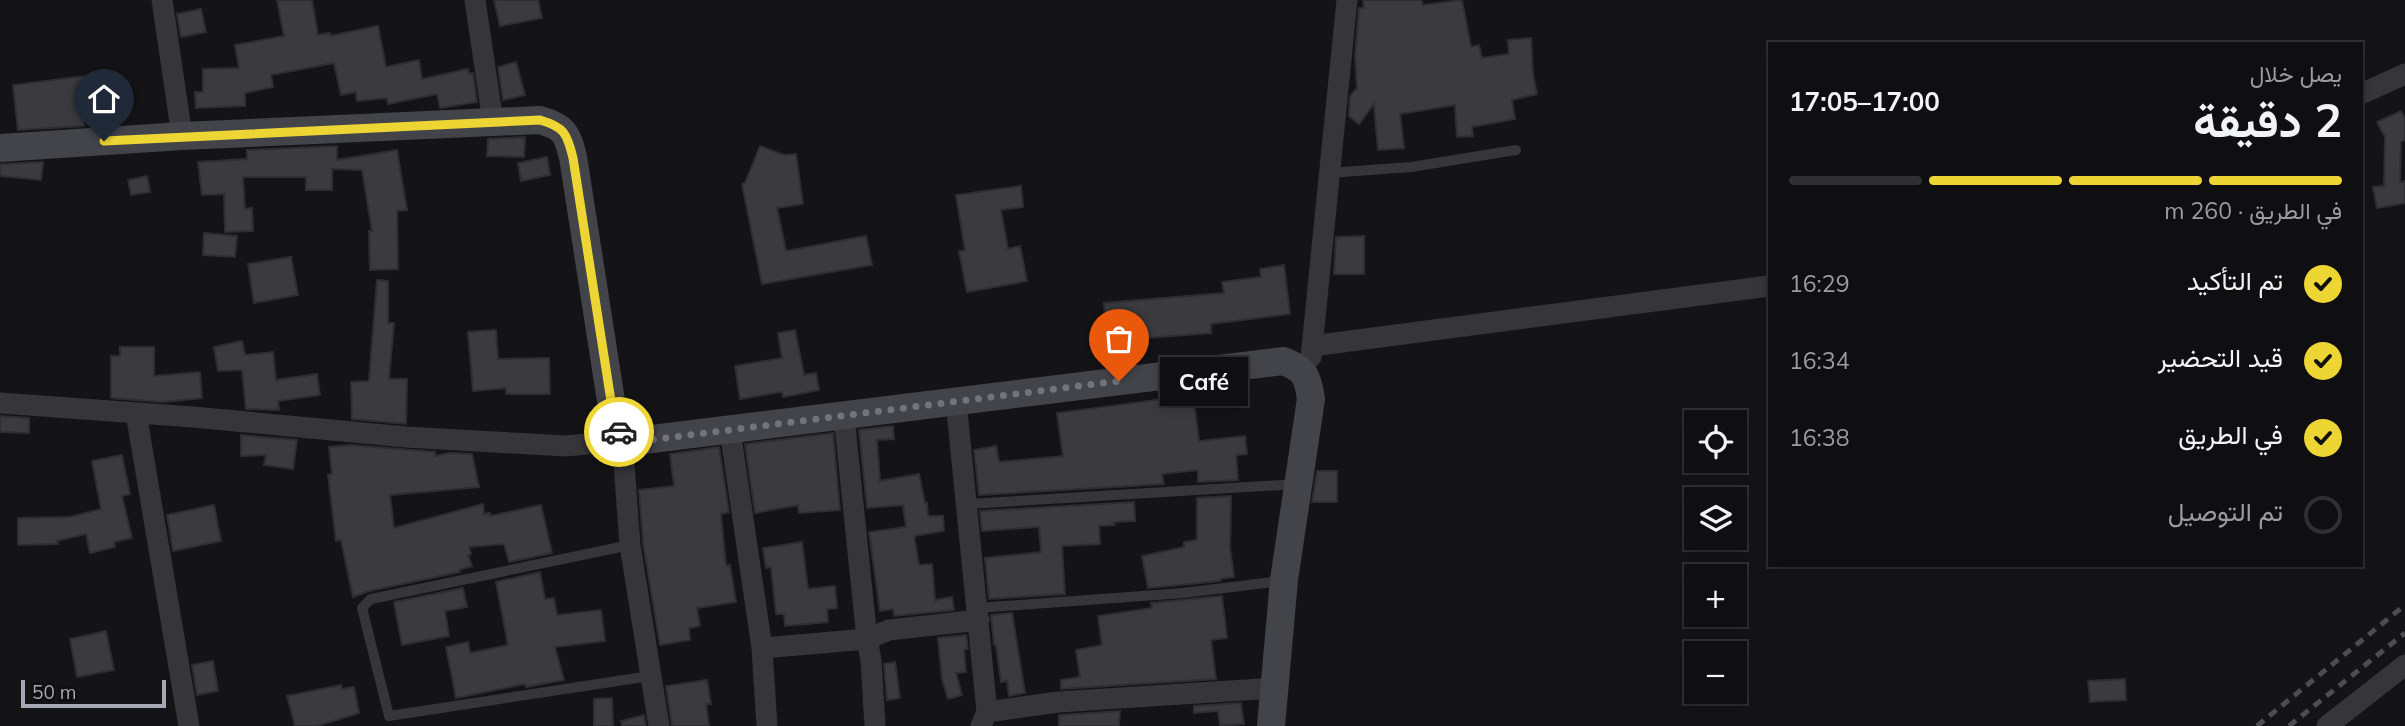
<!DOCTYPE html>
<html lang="ar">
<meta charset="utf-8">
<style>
:root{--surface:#0f0e10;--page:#1d1c1e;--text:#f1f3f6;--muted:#9b9c9f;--line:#2f2e30;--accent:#edd634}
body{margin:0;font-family:Mulish,Vazirmatn,sans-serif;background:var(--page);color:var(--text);direction:rtl;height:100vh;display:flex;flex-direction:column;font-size:26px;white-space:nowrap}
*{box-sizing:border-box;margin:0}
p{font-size:23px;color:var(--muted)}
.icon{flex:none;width:38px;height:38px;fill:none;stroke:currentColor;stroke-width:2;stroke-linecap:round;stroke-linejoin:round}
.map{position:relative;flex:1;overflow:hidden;direction:ltr}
.details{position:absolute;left:1768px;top:42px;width:595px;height:525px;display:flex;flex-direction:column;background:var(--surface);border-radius:0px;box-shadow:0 4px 10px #0003,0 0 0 2px var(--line);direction:rtl}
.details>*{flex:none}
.fabs{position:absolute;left:1684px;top:410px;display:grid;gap:14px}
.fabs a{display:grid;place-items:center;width:63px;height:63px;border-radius:0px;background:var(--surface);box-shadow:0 4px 10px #0003,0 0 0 2px var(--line);font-size:35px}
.scale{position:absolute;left:21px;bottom:18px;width:145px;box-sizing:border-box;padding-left:7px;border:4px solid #a5a7b5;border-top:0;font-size:19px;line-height:24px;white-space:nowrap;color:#a5a7b5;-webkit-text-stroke:5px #0f0f10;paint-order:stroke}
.pin{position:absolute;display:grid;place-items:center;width:60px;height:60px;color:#fff;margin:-72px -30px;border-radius:50% 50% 50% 0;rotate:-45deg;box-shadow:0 0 7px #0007}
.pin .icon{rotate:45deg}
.courier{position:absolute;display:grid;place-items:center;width:70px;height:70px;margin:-35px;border:5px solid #edd634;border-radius:50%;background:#fff;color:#222;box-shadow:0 2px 9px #0007}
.bubble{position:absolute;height:49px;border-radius:0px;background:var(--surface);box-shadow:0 4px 10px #0003,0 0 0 2px var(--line);font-size:23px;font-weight:700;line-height:49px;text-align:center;direction:rtl}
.head em{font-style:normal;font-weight:700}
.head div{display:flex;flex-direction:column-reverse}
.head{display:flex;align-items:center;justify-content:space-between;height:119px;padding:0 21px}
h1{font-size:46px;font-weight:700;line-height:52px}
.bar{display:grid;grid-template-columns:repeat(4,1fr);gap:10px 7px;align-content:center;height:84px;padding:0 21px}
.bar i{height:9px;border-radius:5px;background:var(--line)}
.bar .active{background:var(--accent)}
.bar p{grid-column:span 4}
ol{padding:0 21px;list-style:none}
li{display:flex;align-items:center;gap:21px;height:77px}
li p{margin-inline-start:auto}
li .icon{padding:7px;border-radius:50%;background:var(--accent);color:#111;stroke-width:4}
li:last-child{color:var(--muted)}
li i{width:38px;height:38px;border:4px solid var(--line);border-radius:50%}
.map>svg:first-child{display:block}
</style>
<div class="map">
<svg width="2405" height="726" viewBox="0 0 2405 726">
<rect width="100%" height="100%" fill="#141315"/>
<path fill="#3b3b3f" stroke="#2e2e31" stroke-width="2" d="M277 0H312L318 35 330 33V36L378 26 386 67 419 60 422 79 468 69 469 74 473 73 477 102 440 108 437 94 388 104 387 98 357 101 356 92 341 95 334 63 271 75 273 87 245 93V106L196 108 195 92H203V69L239 68 235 45 284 36Z
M494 0H538L542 18 500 26Z
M1363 0H1421L1423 5 1462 0 1471 47 1479 45 1482 58 1509 54 1508 40 1531 38 1533 75 1537 94 1512 100 1515 119 1472 127 1473 136 1457 137 1455 105 1400 114 1404 148 1378 150 1374 104 1359 124 1349 116 1350 96 1357 88 1355 56 1359 8H1364Z
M201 9 206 32 181 37 177 14Z
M516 62 525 95 503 100 498 67Z
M84 76 87 100H81L84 126 18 130 13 85Z
M2401 111 2405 119V140L2401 142 2400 182 2405 181V203L2377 208 2373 187 2384 186 2385 137 2377 122Z
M525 137 524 157 487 156 488 139Z
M337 146V160L397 150 407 210 397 211 398 269 370 270 369 231H372L362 170 332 169V190H306V177H243L245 209 252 208 253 231 225 232 224 194 202 195 198 162 247 159V150Z
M760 146 784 155 796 154 803 204 777 208 786 251 866 236 872 265 762 284 742 184 745 183Z
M547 157 550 175 521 181 518 163Z
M43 162 41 180 0 176V164Z
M147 176 150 192 131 195 128 180Z
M1021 186 1023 207 1001 210 1008 249 1020 246 1027 281 967 292 959 251 965 250 956 195Z
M204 233 237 236 235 257 203 255Z
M1364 236V274H1334L1336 237Z
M291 257 298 295 254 303 248 264Z
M1284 265 1290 314 1211 324V333L1107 341 1104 303 1224 293 1222 282 1261 277 1260 269Z
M377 280 388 281V323H394L389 379H407L406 424 352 419 351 382 369 381Z
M496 330 498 359 549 358 550 394H506V388L473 391 468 332Z
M795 330 804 375 816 373 819 390 783 397 782 392 740 399 735 366 782 358 778 333Z
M242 341 245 355 273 352 276 380 317 374 320 395 278 401 279 410 246 409 242 370 218 371 214 347Z
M120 347H154V376L200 372 202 398 163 402 111 398V356H120Z
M1193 395 1199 441 1245 436 1247 454 1236 455 1238 480 1198 482V470L1162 474 1164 484 979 495 974 450 996 446 999 462 1063 456 1057 413Z
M0 416 29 418V433L0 432Z
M893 426 894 439 877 440 880 481 919 474 925 503H927L928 516H943L944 531 914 536 919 565 932 564 935 600 952 597 954 610 894 616 893 609 880 611 869 532 906 527 903 505 867 508 859 430Z
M833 433 840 510 799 513 798 505 755 513 745 444Z
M241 435 297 440 293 469 264 465 266 455 241 456Z
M350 445 435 452V456L450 453 472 454 479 487 390 495 394 528 483 504 484 514 490 513V516L541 505 552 553 509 562 504 544 469 547 471 554 468 555 472 566 459 570 460 572 369 591 353 597 341 540 336 541 328 475 332 474 329 447Z
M719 447 729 512 721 514 726 566 730 565 736 602 697 608 700 626 689 628 690 640 660 645 643 543 639 490 674 486 670 454Z
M122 455 130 494 122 496 132 538 114 542 115 547 90 553 86 534 57 541 58 544 18 545V518L70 517 101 509 92 461Z
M1317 471H1337V502H1312Z
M1231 496 1230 548 1234 577 1220 579V581L1148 588 1142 556 1184 547V542L1197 540V498Z
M1134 502 1135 521 1114 522 1115 525 1099 526 1100 544 1062 546 1065 594 989 599 985 558 1041 552 1039 527 982 531 980 511Z
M214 505 221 541 173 551 167 515Z
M802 542 808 589 835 586 837 608 827 609 828 622 785 626 784 614H776L771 567 766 568 763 548Z
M540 572 545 599 554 598 557 615 601 610 605 641 555 647 564 680 526 687 525 684 456 698 446 647 468 642 470 653 508 645 496 582Z
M463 588 467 607 445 611 449 636 402 645 394 602Z
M1222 596 1227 638 1211 640 1216 679 1061 689V680L1080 677 1076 650 1102 645 1098 616 1152 608 1151 603Z
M1012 613 1025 693 1009 696 1007 681 1001 682 996 645H994L991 615Z
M106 631 114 670 77 677 70 639Z
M966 635 968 649 964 650 966 672 956 673 962 695 948 699 942 679 938 638Z
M213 661 218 691 197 695 192 665Z
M895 662 900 698 887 700 884 664Z
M2125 679 2126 700 2090 702 2088 681Z
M707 680 711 704H706L709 726H672L666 686Z
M341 685 342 689 354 687 359 713 317 726H295L287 696Z
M612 698 613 726H594V699Z
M1241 703 1244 724 1220 726 1218 711 1194 713V706Z
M1120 711 1119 726H1059V715Z
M644 715 646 726H622L621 721Z"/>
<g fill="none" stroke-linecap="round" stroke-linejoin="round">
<path stroke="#35353a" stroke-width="10" d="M1329 173 1411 167 1516 150
M968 504 1297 484
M630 545 371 599 362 608 389 716 650 676
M978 608 1183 593 1281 581"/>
<path stroke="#35353a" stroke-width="21" d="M162 0 182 136
M475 0 493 122
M2361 94 2405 74
M1312 346 1769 286
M1311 357 1347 0
M956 401 987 712 981 726
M0 403 193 417 406 437 565 446 623 441
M136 413 189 726
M730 430 762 648 767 726
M622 437 630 545 659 726
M762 648 867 639 844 416
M987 712 1058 702 1276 688
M875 726 871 660 867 639 889 630 979 620
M2327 726 2405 665"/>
<path stroke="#43434a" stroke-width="28" d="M0 148 182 136 540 120C564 127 567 133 573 157L614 420 622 437 636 441 1283 361C1305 369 1308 377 1311 399L1284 580 1271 726"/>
<path stroke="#4c4c53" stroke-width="5" stroke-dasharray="9 7" stroke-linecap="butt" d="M2257 726 2405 605
M2289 726 2405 633"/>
</g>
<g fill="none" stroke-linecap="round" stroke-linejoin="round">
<path stroke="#72737d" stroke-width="7" stroke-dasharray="0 12.6" d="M619 432 622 437 636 441 658 439 1119 381"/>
<path stroke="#edd634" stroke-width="9" d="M104 141 540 120C564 127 567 133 573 158L614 420 619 432"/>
</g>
</svg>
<div class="fabs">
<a><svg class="icon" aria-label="locate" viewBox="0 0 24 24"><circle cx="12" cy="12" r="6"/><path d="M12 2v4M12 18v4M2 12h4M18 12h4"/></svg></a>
<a><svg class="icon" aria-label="layers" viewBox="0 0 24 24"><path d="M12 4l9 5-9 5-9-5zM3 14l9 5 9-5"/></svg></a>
<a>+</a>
<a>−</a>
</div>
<div class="scale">50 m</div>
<div class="pin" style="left:1119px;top:381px;background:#ea580c"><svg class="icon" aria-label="bag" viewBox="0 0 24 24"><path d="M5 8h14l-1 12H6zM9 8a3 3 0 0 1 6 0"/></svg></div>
<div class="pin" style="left:104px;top:141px;background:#1f2937"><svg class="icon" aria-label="home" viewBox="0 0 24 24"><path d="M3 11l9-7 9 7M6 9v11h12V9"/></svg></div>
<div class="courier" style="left:619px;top:432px"><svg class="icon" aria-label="car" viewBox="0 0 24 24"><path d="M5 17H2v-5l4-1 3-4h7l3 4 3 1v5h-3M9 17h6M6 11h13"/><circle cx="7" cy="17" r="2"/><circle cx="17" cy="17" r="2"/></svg></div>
<div class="bubble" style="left:1160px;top:357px;width:88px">Café</div>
<section class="details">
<div class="head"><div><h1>2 دقيقة</h1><p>يصل خلال</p></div><em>17:00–17:05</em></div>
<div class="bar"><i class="active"></i><i class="active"></i><i class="active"></i><i></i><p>في الطريق · 260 m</p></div>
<ol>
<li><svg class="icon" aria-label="check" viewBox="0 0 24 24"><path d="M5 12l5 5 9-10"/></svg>تم التأكيد<p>16:29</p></li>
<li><svg class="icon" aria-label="check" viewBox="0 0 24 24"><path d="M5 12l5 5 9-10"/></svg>قيد التحضير<p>16:34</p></li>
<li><svg class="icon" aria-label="check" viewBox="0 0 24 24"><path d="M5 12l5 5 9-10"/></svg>في الطريق<p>16:38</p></li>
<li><i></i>تم التوصيل</li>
</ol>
</section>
</div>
